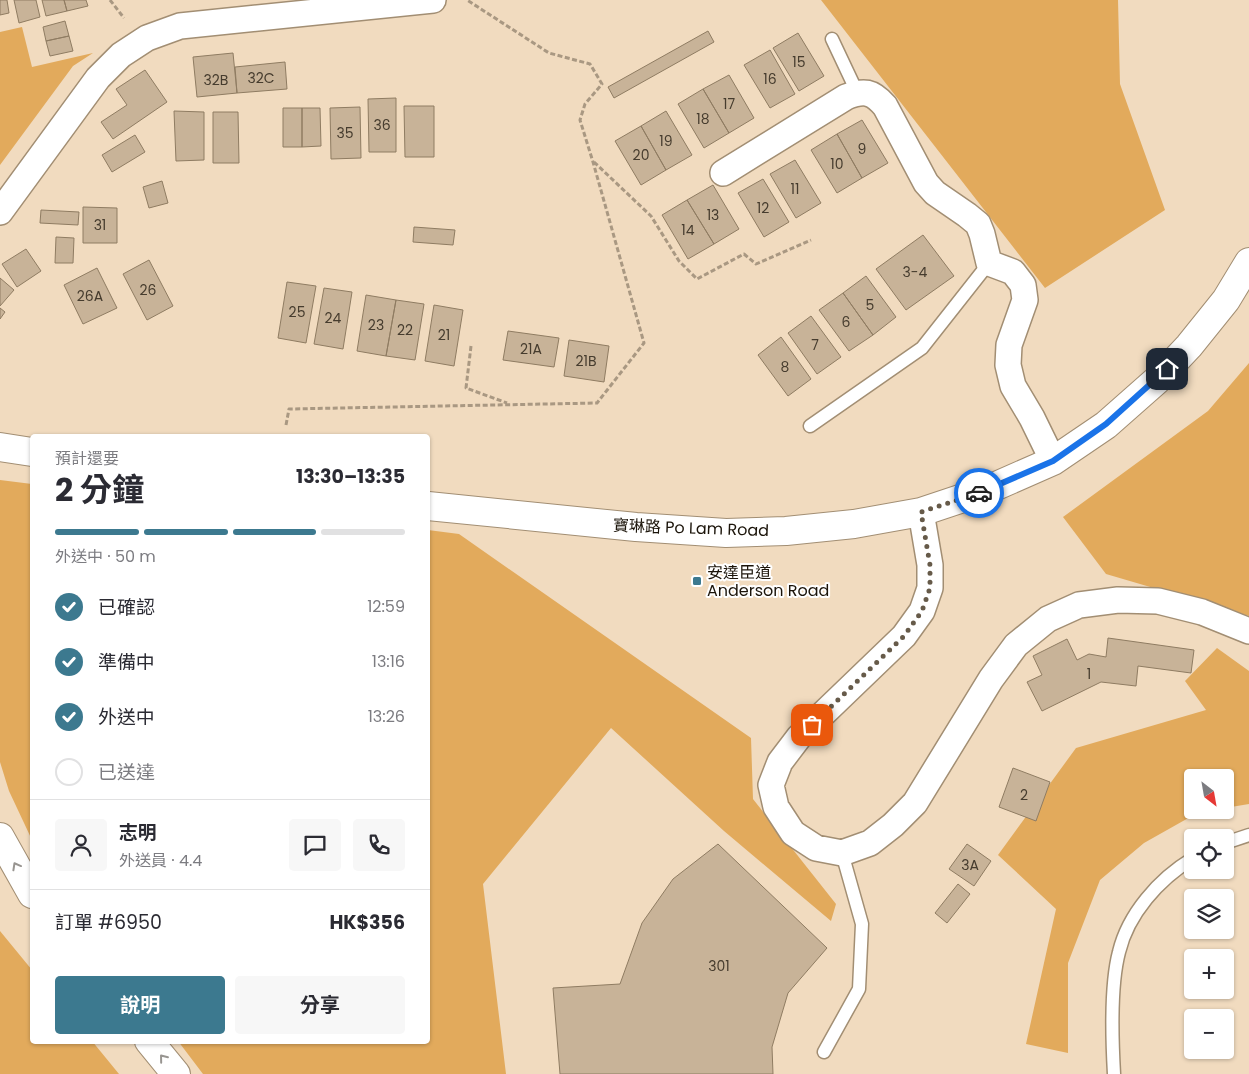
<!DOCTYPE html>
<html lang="zh-TW">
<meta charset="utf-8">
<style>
:root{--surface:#fff;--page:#f7f7f7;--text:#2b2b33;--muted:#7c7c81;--line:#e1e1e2;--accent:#3c798f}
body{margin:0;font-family:Poppins,"Noto Sans TC",sans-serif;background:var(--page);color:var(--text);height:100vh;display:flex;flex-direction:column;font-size:19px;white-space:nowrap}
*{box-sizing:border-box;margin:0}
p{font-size:16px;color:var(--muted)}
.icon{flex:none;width:28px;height:28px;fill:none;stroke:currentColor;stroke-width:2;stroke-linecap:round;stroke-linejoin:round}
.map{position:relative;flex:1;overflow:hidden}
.side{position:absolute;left:30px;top:434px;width:400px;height:610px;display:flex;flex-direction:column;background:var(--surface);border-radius:5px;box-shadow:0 1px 4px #0004}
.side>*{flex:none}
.needle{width:32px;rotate:149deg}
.fabs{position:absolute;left:1184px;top:769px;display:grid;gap:10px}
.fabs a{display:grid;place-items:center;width:50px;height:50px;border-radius:5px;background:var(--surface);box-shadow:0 1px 4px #0004;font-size:25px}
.pin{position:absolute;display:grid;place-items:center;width:42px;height:42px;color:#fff;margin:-21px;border-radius:10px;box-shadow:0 2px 8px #0006}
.courier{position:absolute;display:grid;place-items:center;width:50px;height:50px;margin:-25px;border:4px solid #1a73e8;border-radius:50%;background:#fff;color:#222;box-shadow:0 1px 6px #0007}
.headline em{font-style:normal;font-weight:700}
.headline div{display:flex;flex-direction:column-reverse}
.headline{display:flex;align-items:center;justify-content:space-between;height:85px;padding:0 25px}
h1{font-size:32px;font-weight:700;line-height:38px}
.bar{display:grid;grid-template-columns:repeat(4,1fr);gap:8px 5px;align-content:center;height:60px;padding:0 25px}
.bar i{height:6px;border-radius:4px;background:var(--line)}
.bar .active{background:var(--accent)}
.bar p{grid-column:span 4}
.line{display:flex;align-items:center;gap:12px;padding:0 25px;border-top:1px solid var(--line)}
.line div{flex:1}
.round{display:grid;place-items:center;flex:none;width:52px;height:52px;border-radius:5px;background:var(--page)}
ol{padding:0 25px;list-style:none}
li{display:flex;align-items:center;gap:15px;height:55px}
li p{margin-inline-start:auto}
li .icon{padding:5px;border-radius:50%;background:var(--accent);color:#fff;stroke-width:4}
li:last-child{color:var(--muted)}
li i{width:28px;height:28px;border:2px solid var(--line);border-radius:50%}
.primary-button{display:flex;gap:10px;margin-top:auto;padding:10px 25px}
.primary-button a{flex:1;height:58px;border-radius:5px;background:var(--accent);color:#fff;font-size:20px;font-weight:700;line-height:58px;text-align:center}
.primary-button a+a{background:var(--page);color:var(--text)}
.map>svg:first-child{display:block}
</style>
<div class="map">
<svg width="1249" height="1074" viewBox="0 0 1249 1074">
<rect width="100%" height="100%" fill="#f1dbbf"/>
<path fill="#e2aa5c" d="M821 0H1118L1120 84 1165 210 1045 288Z
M22 27 32 67 93 53 73 66 0 165V32Z
M1249 363V616L1106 574 1063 517 1208 411Z
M0 480 32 484V840L9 791 0 762Z
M428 530 459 534 751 738 753 799 836 904 831 921 724 831 611 728 483 884 506 1074H203L178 1041H428Z
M1217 648 1249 671V804L1225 808V778H1192V810H1214L1199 812 1144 843 1100 880 1068 963V1053L1026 1044 1056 909 998 855 1076 748 1206 710 1185 681Z
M0 931 32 970V1041H92L119 1074H0Z"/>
<path fill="#c8b398" stroke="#8f7c62" d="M0 0H7L9 13 0 15Z
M14 0H36L40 17 19 23Z
M42 0H64L67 11 46 16Z
M64 0H86L88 6 67 11Z
M65 21 69 36 46 41 43 27Z
M708 31 714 42 614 98 608 87Z
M798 33 824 76 799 91 773 48Z
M69 36 73 51 50 56 46 41Z
M770 50 795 94 770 108 744 65Z
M233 53 237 93 197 97 193 57Z
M285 62 287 89 237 93 235 67Z
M145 70 167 102 113 139 101 122 127 105 116 89Z
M729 75 754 118 729 133 703 89Z
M703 89 729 133 704 148 678 104Z
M396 98V152H369L368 99Z
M404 106H434V157H405Z
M360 107 361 158 331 159 330 108Z
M283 108H302V147H283Z
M302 108H320L321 146 302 147Z
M174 111 204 112V160L176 161Z
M666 111 692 155 666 170 641 126Z
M213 112H238L239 163H213Z
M862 120 888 163 862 178 837 134Z
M641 126 666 170 641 185 615 141Z
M837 134 862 178 837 193 811 150Z
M135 135 145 152 112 172 102 155Z
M795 160 821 203 796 218 770 174Z
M763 179 789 222 764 237 738 193Z
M162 181 168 203 149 208 143 187Z
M713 185 739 229 714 244 687 200Z
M687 200 714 244 688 259 662 215Z
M83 207 117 208V243H83Z
M41 210 79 212 78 225 40 223Z
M414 227 455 230 453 245 413 242Z
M923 235 954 276 906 310 876 269Z
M56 237 74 238 73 263H55Z
M26 249 41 271 17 287 2 264Z
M149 260 173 306 147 320 123 274Z
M97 268 117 308 83 324 64 285Z
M866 276 896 317 873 335 843 293Z
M0 278 14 290 0 306Z
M287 282 316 286 306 343 278 338Z
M324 288 352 292 343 349 314 344Z
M843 293 873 335 849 351 819 310Z
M366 295 396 300 386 356 357 351Z
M396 300 424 304 415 360 386 356Z
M434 305 463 310 454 366 425 361Z
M0 308 5 312 0 319Z
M811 316 841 357 817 374 788 333Z
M508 331 559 338 554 367 503 360Z
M781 337 811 379 788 396 758 355Z
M569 340 609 346 604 382 564 376Z
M1108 638 1194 650 1191 673 1138 666 1136 686 1101 682 1042 711 1027 682 1042 675 1033 656 1067 639 1077 660 1089 654 1106 657Z
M1013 768 1050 782 1036 821 999 807Z
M718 844 827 948 788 993 772 1047 773 1074H560L553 988 620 984 642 923 673 879Z
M967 844 991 861 974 886 949 869Z
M958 884 970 894 947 923 935 913Z"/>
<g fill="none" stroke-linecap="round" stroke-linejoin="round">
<defs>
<path id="lane" d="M832 39 857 92
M810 426 922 348 989 263
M1225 843 1249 835
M824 1052 859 989 862 924 842 853
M1114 1074C1112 1039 1110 986 1119 952 1128 914 1159 879 1192 859"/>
<path id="street" d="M723 173 846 97C864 90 872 91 885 106L926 183 935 193 967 215 978 224 982 234 989 263 1013 272 1023 285 1025 300 1009 345 1008 365 1013 386 1032 418 1053 461
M0 212 98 78 121 55 147 38 180 26 433 0
M921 512 930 565V588L922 611 904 636 799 737 780 762 771 785 776 807 793 833 816 848 842 853 870 843 893 825 915 803 991 679 1016 645 1048 619 1079 605 1118 600 1158 601 1202 612 1249 631"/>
<path id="secondary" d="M0 837 32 894
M149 1041 176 1074"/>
<path id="primary" d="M0 447 32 452
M428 506 636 527 726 533 786 531 854 524 921 512 987 490 1053 461 1106 425 1157 380 1189 346 1226 300 1249 262"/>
</defs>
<use href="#lane" stroke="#a28e73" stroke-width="15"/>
<use href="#street" stroke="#a28e73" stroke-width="28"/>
<use href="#secondary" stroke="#a28e73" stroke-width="30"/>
<use href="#primary" stroke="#a28e73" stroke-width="30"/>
<path stroke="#a99882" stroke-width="3" stroke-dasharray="5 2.5" stroke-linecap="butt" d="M110 0 124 18
M594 162 651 216 679 261 697 279 744 254 756 264 811 240
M471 346 466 388 507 403
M286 425 289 409 597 403 644 343 593 162 580 120 585 104 602 84 590 64 549 53 467 0"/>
<use href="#lane" stroke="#fff" stroke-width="12"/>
<use href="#street" stroke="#fff" stroke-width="25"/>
<use href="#secondary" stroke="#fff" stroke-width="28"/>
<use href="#primary" stroke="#fff" stroke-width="28"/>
</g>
<defs><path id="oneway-chevron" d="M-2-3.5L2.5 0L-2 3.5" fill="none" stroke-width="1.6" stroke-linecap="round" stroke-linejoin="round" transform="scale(1.25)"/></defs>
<g stroke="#989591">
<use href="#oneway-chevron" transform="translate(16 866) rotate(-119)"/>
<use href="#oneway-chevron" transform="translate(163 1058) rotate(-129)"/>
</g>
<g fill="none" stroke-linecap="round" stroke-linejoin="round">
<path stroke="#665a49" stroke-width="5" stroke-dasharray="0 9" d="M812 725 904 636 922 611 930 588V565L921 512 979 493"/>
<path stroke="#1a73e8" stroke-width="6" d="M979 493 1053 461 1106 424 1167 369"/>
</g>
<rect fill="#3c798f" stroke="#fff" stroke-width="2" x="692" y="576" width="10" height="10" rx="2.5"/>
<g text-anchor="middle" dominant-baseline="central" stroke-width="4" stroke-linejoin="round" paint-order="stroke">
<g font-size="14" fill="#463c2e">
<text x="799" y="62">15</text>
<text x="261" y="78">32C</text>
<text x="770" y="79">16</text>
<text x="216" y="80">32B</text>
<text x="729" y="104">17</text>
<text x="703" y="119">18</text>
<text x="382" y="125">36</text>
<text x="345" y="133">35</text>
<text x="666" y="141">19</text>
<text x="862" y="149">9</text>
<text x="641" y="155">20</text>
<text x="837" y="164">10</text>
<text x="795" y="189">11</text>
<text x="763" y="208">12</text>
<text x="713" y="215">13</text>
<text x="100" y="225">31</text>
<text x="688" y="230">14</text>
<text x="915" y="272">3-4</text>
<text x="148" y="290">26</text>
<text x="90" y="296">26A</text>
<text x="870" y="305">5</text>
<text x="297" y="312">25</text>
<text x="333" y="318">24</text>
<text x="846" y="322">6</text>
<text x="376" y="325">23</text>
<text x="405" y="330">22</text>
<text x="444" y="335">21</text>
<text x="815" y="345">7</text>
<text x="531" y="349">21A</text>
<text x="586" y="361">21B</text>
<text x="785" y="367">8</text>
<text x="1089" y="674">1</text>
<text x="1024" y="795">2</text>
<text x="970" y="865">3A</text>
<text x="719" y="966">301</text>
</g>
<g font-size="16" fill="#1b140a" stroke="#fff">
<text transform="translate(691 528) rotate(2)">寶琳路 Po Lam Road</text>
</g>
<g font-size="16" fill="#1b140a" stroke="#fff" text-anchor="start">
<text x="707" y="572">安達臣道<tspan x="707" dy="18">Anderson Road</tspan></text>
</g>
</g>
</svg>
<div class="fabs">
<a><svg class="needle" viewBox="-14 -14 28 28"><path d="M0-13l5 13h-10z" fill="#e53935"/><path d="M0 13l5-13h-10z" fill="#7c7c81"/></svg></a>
<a><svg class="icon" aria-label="locate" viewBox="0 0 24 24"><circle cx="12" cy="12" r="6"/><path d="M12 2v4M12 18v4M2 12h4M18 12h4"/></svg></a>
<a><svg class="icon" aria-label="layers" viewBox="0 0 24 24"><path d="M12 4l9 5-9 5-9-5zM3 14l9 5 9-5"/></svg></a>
<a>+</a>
<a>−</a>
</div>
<div class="pin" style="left:812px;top:725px;background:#ea580c"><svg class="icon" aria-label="bag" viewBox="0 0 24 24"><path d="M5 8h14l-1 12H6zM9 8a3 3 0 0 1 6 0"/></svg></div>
<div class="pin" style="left:1167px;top:369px;background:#1f2937"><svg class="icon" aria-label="home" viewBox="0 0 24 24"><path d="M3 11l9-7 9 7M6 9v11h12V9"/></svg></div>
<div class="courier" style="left:979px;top:493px"><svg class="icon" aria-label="car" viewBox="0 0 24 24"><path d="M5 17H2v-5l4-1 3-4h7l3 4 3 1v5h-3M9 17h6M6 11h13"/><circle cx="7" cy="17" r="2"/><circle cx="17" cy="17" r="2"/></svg></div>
<section class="side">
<div class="headline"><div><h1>2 分鐘</h1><p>預計還要</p></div><em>13:30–13:35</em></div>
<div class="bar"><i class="active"></i><i class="active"></i><i class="active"></i><i></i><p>外送中 · 50 m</p></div>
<ol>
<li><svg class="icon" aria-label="check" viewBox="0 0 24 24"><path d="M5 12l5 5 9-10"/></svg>已確認<p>12:59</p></li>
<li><svg class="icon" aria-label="check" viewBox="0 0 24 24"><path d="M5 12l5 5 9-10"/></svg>準備中<p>13:16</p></li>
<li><svg class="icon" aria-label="check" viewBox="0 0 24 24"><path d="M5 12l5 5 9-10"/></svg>外送中<p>13:26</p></li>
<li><i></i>已送達</li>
</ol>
<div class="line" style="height:90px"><a class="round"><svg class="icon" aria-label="person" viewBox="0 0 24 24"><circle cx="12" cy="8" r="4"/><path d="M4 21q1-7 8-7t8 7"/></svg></a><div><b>志明</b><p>外送員 · 4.4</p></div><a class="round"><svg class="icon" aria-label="chat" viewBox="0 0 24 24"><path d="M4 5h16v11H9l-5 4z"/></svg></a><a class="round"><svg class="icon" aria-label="phone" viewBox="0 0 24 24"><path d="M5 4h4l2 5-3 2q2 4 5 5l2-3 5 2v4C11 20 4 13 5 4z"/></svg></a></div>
<div class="line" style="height:65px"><div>訂單 #6950</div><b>HK$356</b></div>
<div class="primary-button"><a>說明</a><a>分享</a></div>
</section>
</div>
